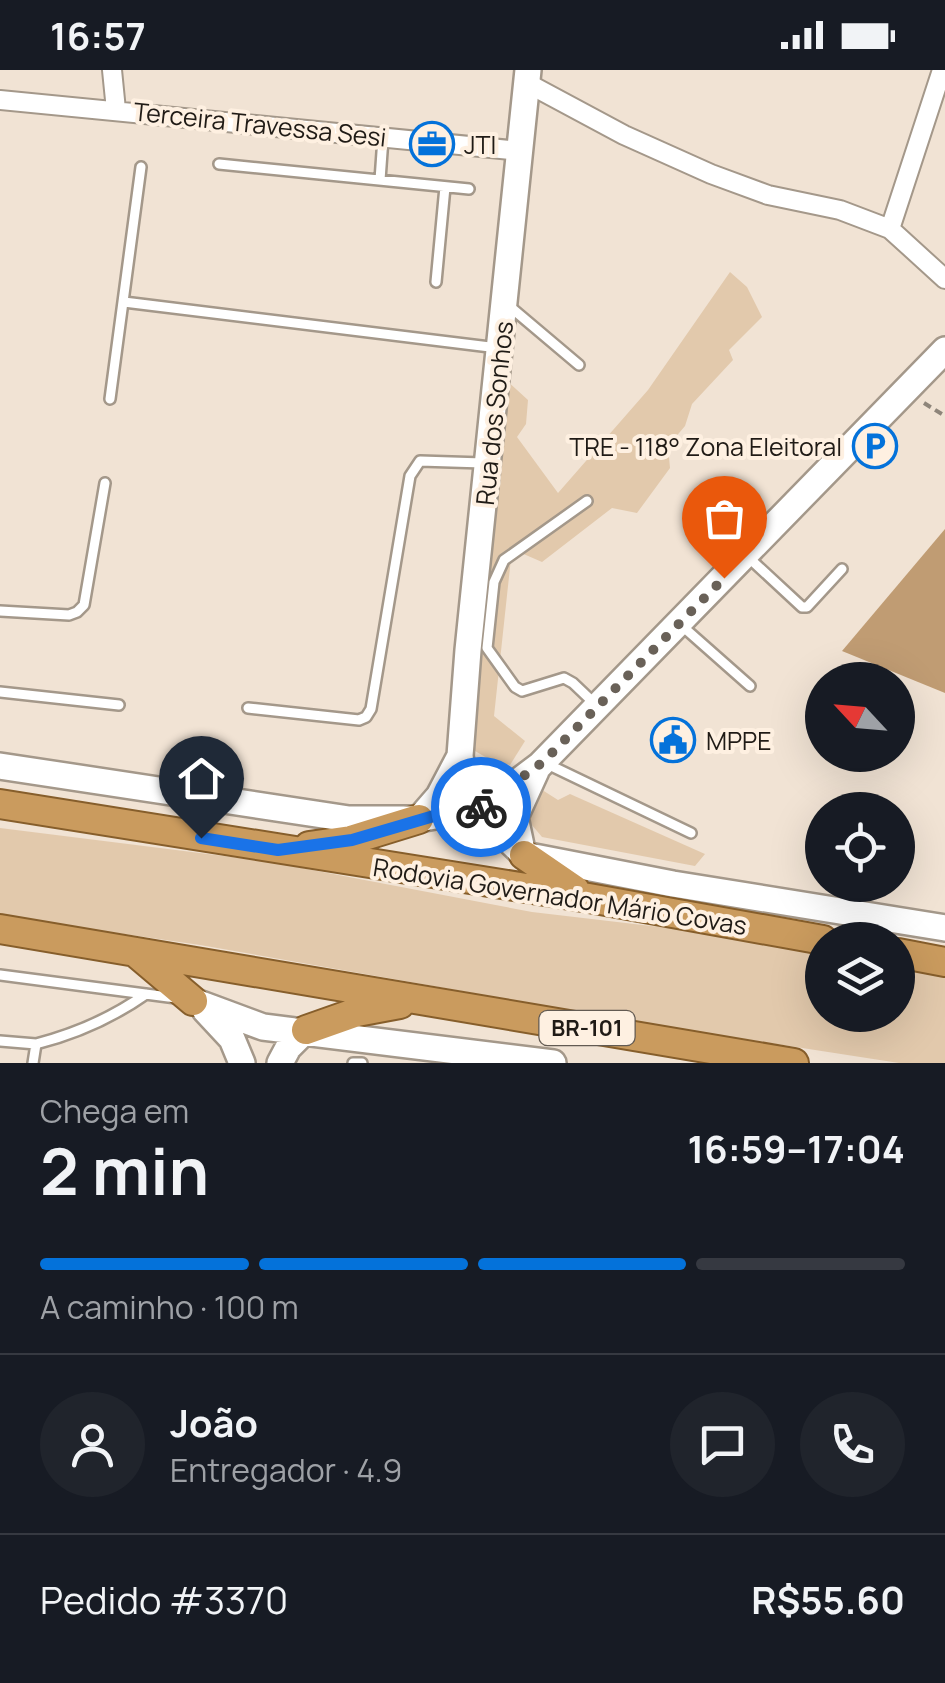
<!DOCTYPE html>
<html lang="pt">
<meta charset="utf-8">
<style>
:root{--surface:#171b24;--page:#20242c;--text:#f1f3f6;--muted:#9ea1a6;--line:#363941;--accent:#0472da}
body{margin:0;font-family:Manrope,sans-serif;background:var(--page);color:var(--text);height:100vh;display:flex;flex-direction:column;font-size:38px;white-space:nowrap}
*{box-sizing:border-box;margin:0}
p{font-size:32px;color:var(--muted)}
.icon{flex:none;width:55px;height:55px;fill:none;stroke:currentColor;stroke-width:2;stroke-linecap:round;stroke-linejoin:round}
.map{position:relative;height:993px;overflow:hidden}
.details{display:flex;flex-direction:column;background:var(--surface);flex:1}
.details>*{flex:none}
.needle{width:65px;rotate:296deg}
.tools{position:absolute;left:805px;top:592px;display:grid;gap:20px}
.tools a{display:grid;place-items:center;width:110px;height:110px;border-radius:50%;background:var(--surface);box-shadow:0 10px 40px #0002;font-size:50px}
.pin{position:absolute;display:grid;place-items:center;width:85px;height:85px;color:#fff;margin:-102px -42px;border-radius:50% 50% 50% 0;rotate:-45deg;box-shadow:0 0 10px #0007}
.pin .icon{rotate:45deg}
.courier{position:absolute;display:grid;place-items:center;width:100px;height:100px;margin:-50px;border:8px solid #1a73e8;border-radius:50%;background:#fff;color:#222;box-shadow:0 2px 12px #0007}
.summary em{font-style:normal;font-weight:700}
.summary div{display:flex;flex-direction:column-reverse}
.summary{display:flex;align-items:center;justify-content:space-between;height:170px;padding:0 40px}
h1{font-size:65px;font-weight:700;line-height:75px}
.bar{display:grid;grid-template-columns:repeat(4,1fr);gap:15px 10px;align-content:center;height:120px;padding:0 40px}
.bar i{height:12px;border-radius:8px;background:var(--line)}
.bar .current{background:var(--accent)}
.bar p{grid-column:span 4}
.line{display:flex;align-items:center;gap:25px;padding:0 40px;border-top:2px solid var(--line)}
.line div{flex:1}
.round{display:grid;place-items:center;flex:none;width:105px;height:105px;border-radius:52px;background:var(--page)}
.status{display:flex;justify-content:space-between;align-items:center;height:70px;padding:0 50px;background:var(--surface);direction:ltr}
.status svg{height:28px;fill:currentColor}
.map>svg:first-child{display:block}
</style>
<div class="status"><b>16:57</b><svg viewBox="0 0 49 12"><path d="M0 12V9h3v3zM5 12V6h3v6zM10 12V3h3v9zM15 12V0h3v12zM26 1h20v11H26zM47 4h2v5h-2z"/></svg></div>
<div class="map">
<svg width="945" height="993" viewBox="0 0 945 993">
<rect width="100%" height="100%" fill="#f1e3d4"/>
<path fill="#e2c9ac" d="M730 202 747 217 762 247 729 280 733 290 692 334 685 356 668 376 670 398 637 443 612 438 542 492 512 479 494 646 525 671 510 695 487 688 465 675 495 300 528 330 526 354 517 367 558 423 648 320Z
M536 716 558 730 570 724 705 784 695 796 542 767 526 748Z
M0 758 265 791 532 842 822 876V945H898V887L945 893V993H899L661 956 200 875 0 846Z"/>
<path fill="#c09c73" d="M945 459V623L842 581Z"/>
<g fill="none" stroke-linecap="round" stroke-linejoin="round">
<defs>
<path id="service" d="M219 94 469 119
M380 110 383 68
M436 212 445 117
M124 232 498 278
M508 235 579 295
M110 329 141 97
M587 431 504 490 494 512 487 578 515 617 522 621 564 608 573 613 594 633
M748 487 802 537H807L842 499
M0 541 69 545 77 542 84 535 105 413
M681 555 750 616
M0 622 119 635
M248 638 359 650 366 647 371 639 410 406 420 391 483 393
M545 693 691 763
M0 905 176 928
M0 971 36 974
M33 993 36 974C75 964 112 948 146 924
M353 993H362"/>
<path id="minor" d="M112 0 116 40
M942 0 890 159 945 209
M527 13 624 65 711 104 768 125 840 140 890 159
M0 30 521 81"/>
<path id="secondary" d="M0 696 349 749H419L456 742 469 743 495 757 524 785 673 814 945 858
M469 743 460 686 468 580 528 0
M469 743 500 725 540 695 945 280
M419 749 439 726 460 686
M522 780 515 747 536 701
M193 931 263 957 553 993
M205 940 232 969 242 993
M280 993 288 978 306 960"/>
<path id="trunk" d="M0 734 589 828 823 870
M309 776 351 770 419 749
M524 785 575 820
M0 859 794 993
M135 882 193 931
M898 883 945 892
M306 960 357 942 400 934"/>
</defs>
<use href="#service" stroke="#a4988a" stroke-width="14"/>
<use href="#minor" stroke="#a4988a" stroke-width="22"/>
<use href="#secondary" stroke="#a4988a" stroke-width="30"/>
<use href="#trunk" stroke="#865e2b" stroke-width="32"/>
<path stroke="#8e857a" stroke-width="4" stroke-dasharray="8 5" stroke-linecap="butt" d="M924 333 945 346"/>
<use href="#service" stroke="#fff" stroke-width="9"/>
<use href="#minor" stroke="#fff" stroke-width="18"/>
<use href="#secondary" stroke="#fff" stroke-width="25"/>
<use href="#trunk" stroke="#ca9b5e" stroke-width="28"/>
</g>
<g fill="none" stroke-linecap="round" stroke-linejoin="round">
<path stroke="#696158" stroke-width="10" stroke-dasharray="0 18" d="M481 737 543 692 724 508"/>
<path stroke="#1a73e8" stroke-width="12" d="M201 768 278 780 352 770 444 743 469 744 481 737"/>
</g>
<defs>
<symbol id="office-ring" viewBox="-11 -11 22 22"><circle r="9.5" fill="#fef0e1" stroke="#0472da" stroke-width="1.5"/><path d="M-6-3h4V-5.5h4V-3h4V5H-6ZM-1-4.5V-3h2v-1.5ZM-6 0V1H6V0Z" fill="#0472da"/></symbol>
<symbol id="parking-ring" viewBox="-11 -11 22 22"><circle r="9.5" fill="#fef0e1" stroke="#0472da" stroke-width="1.5"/><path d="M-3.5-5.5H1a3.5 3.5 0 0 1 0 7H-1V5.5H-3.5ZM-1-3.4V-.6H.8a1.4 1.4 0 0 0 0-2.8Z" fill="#0472da"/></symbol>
<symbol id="civic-ring" viewBox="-11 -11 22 22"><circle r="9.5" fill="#fef0e1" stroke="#0472da" stroke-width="1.5"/><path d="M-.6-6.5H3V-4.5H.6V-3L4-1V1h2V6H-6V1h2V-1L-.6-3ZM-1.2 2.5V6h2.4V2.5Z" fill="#0472da"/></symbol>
</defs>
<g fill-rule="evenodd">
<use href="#office-ring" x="407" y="49" width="50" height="50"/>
<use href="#parking-ring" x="850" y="351" width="50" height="50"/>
<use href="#civic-ring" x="648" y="645" width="50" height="50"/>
</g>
<g text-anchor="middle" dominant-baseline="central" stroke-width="8" stroke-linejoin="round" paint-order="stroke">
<rect fill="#fef0e1" stroke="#635b53" stroke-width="2.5" x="539.5" y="941" width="95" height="34" rx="8"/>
<g font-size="22" font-weight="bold" fill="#201b16">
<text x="587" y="958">BR-101</text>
</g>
<g font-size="25" fill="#201b16" stroke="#fef0e1">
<text transform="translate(260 54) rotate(6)">Terceira Travessa Sesi</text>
<text transform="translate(494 343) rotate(-84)">Rua dos Sonhos</text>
<text transform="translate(560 826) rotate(9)">Rodovia Governador Mário Covas</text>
</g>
<g font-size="25" fill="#201b16" stroke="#fef0e1" text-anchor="start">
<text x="464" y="74">JTI</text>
<text x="842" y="376" text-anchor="end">TRE - 118° Zona Eleitoral</text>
<text x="706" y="670">MPPE</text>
</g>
</g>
</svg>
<div class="tools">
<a><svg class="needle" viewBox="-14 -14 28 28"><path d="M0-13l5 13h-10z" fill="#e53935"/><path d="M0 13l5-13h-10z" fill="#9ea1a6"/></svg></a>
<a><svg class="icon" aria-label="locate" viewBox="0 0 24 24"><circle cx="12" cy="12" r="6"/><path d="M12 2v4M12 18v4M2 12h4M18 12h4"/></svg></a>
<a><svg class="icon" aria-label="layers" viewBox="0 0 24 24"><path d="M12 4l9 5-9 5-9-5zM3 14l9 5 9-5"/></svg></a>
</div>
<div class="pin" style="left:724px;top:508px;background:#ea580c"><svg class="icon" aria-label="bag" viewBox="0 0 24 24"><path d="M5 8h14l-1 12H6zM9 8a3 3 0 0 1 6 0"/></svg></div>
<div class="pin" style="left:201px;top:768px;background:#1f2937"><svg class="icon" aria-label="home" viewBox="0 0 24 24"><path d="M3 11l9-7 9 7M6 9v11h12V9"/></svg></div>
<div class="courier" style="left:481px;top:737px"><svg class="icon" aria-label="bike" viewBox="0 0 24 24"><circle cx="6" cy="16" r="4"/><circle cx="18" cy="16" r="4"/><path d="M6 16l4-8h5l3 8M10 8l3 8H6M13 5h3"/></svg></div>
</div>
<section class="details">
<div class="summary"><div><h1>2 min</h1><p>Chega em</p></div><em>16:59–17:04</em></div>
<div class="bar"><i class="current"></i><i class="current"></i><i class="current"></i><i></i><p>A caminho · 100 m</p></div>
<div class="line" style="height:180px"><a class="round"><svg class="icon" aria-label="person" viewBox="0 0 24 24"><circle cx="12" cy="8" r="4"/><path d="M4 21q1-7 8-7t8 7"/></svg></a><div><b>João</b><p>Entregador · 4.9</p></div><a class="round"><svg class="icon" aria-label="chat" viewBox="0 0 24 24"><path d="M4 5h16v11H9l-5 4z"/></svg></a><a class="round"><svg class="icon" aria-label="phone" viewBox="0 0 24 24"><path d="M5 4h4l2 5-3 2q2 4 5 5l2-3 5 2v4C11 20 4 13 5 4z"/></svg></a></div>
<div class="line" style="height:130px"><div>Pedido #3370</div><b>R$55.60</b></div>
</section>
